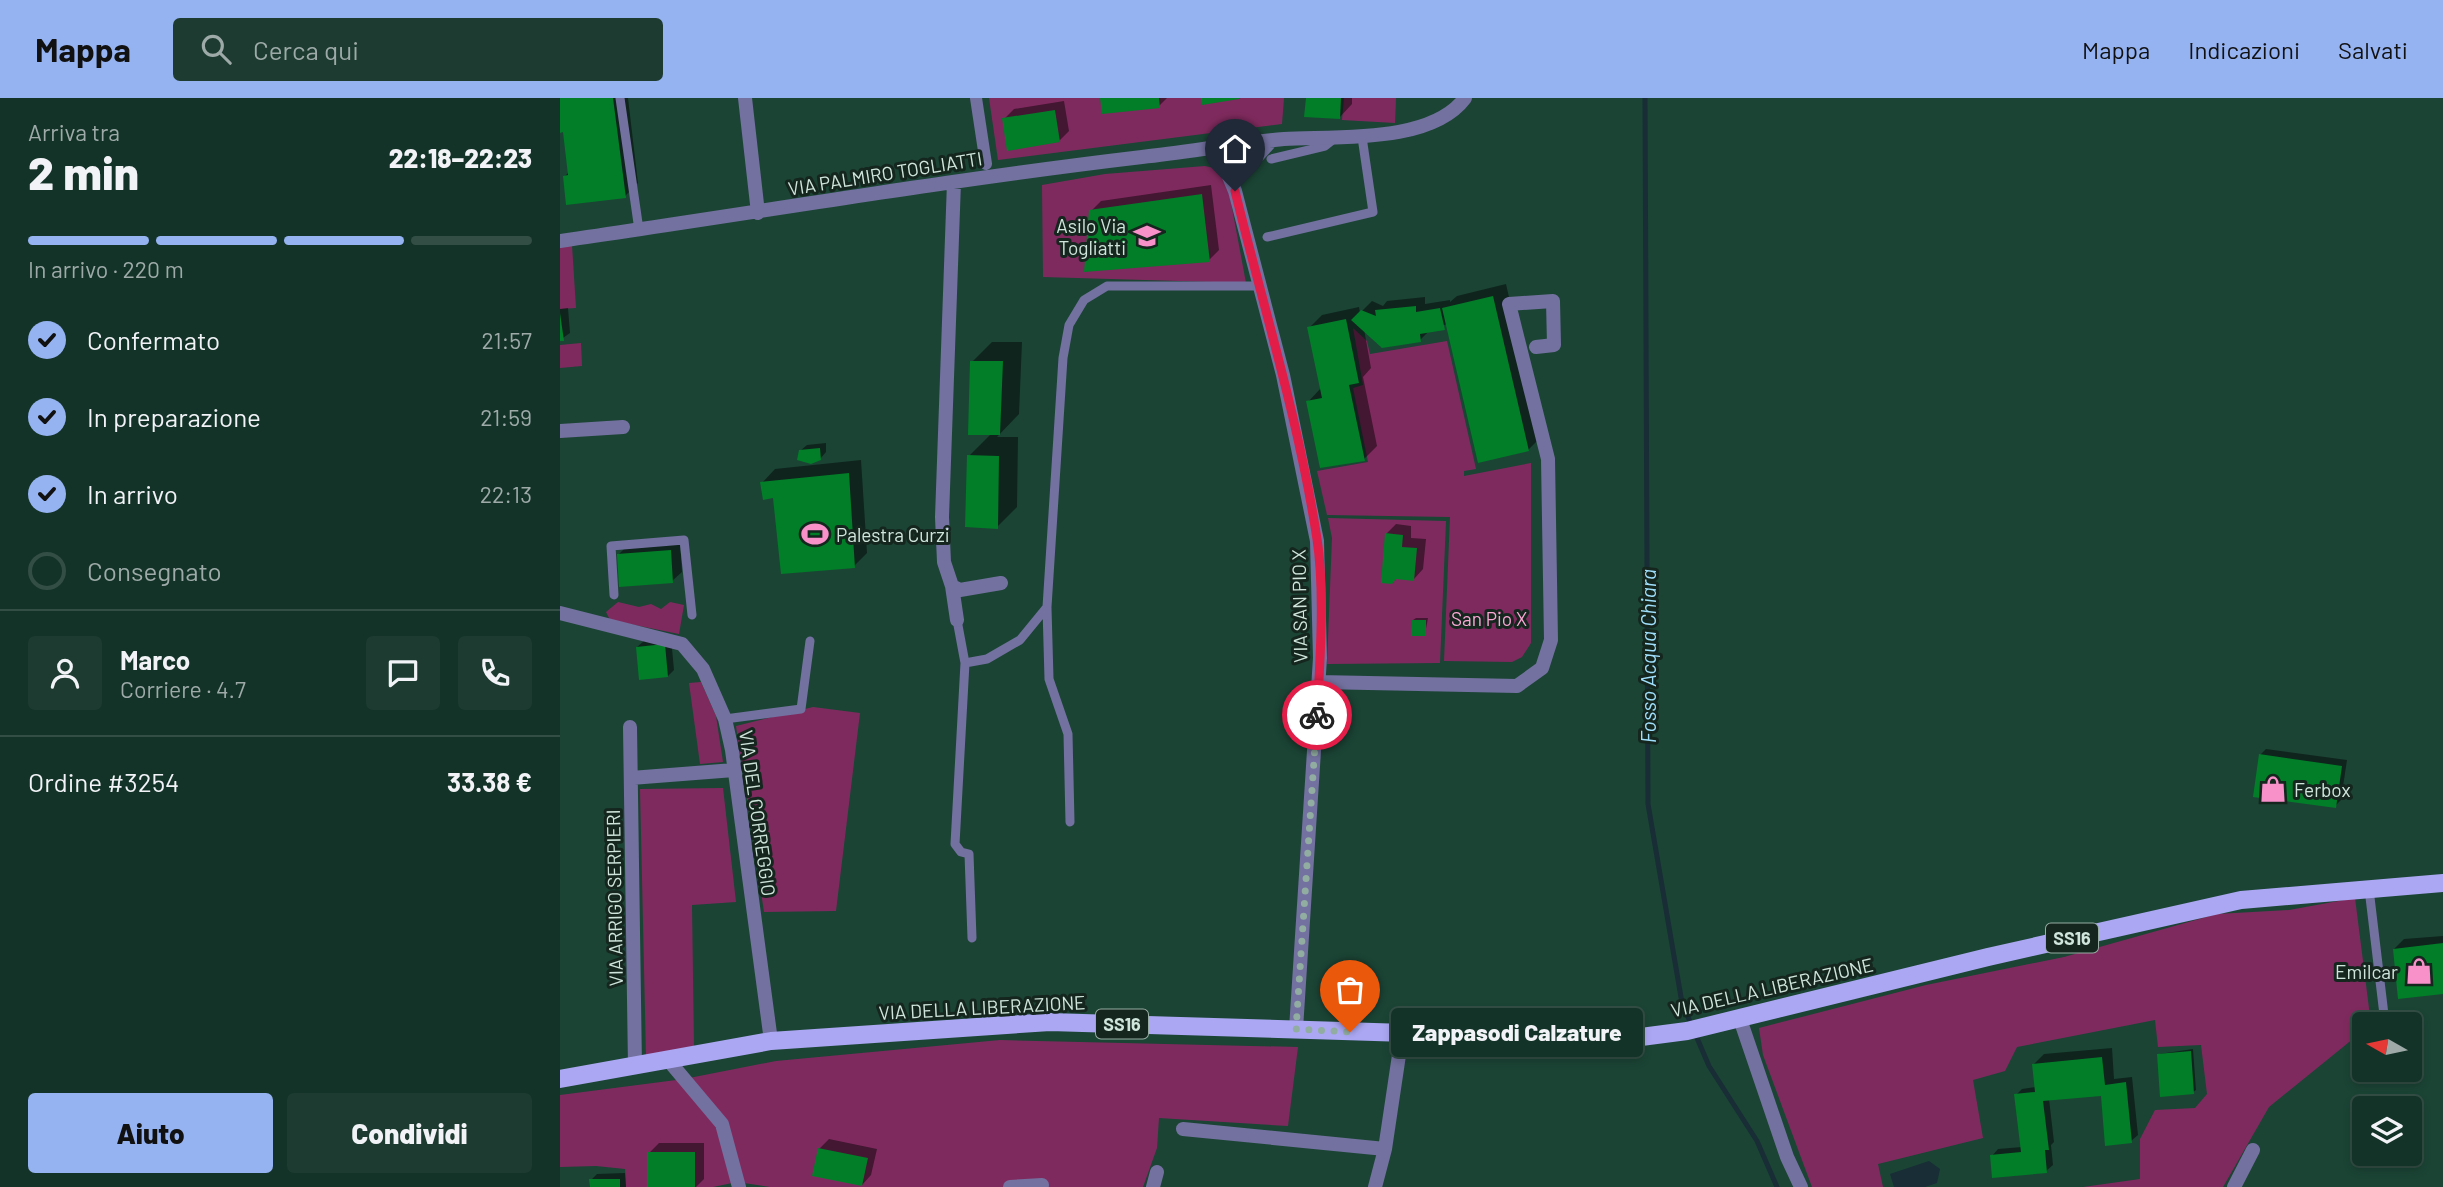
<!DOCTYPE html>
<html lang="it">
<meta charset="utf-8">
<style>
:root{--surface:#143328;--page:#1d3b30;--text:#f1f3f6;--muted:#9daaa8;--line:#334e45;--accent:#95b2f1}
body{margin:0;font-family:Barlow,sans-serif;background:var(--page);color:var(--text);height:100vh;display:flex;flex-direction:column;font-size:26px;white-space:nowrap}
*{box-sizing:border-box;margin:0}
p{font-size:23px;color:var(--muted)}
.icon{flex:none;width:38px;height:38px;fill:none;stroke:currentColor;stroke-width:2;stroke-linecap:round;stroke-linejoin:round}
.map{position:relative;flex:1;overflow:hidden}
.details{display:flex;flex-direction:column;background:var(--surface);width:560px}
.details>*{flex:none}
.needle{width:46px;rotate:279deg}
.buttons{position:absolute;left:1792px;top:914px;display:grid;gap:14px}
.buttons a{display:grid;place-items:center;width:70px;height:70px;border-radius:7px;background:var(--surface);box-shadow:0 4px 10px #0003,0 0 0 2px var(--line);font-size:35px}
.pin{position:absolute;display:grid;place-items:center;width:60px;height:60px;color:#fff;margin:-72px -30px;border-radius:50% 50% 50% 0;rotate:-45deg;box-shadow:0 0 7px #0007}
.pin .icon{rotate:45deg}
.courier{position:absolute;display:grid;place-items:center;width:70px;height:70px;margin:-35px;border:5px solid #e11d48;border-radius:50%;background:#fff;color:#222;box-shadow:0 2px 9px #0007}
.bubble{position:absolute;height:49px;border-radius:7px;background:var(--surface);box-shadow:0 4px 10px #0003,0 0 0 2px var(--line);font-size:23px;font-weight:800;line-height:49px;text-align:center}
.head em{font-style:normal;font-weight:800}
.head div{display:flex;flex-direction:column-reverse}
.head{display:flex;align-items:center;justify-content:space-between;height:119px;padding:0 28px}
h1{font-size:46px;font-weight:800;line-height:52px}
.bar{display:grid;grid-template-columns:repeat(4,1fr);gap:10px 7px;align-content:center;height:84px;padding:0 28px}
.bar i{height:9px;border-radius:5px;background:var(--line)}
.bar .selected{background:var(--accent)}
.bar p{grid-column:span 4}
.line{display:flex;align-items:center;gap:18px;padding:0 28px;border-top:2px solid var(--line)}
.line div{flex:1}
.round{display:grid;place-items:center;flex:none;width:74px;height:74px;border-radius:7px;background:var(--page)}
ol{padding:0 28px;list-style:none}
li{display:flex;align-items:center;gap:21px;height:77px}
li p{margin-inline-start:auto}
li .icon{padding:7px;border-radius:50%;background:var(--accent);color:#111;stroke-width:4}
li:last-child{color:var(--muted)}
li i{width:38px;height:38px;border:4px solid var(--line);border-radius:50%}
.cta{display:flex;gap:14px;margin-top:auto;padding:14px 28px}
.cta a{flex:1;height:80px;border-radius:7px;background:var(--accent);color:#111;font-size:28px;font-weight:800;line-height:80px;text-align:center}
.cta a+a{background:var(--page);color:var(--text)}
header{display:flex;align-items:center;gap:42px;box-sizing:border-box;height:98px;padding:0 35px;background:var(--accent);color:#111}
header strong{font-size:33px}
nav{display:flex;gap:38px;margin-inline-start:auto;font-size:24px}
.search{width:490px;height:63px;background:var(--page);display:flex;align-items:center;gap:18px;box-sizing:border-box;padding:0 24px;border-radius:7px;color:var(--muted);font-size:26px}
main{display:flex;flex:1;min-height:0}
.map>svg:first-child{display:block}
</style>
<header>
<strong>Mappa</strong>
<div class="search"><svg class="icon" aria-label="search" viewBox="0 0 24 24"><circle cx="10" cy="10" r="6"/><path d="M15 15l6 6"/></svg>Cerca qui</div>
<nav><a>Mappa</a><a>Indicazioni</a><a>Salvati</a></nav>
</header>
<main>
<section class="details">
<div class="head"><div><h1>2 min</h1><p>Arriva tra</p></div><em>22:18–22:23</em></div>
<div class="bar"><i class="selected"></i><i class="selected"></i><i class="selected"></i><i></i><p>In arrivo · 220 m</p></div>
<ol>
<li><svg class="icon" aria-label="check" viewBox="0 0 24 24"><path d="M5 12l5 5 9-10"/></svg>Confermato<p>21:57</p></li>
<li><svg class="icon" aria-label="check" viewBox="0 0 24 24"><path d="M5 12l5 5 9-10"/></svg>In preparazione<p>21:59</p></li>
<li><svg class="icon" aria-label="check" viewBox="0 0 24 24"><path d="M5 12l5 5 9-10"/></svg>In arrivo<p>22:13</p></li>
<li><i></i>Consegnato</li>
</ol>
<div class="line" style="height:126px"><a class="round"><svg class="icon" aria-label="person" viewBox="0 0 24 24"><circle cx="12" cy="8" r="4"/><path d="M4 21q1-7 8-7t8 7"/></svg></a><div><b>Marco</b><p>Corriere · 4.7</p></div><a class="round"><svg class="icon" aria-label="chat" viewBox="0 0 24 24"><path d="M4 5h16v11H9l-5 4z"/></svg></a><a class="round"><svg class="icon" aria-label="phone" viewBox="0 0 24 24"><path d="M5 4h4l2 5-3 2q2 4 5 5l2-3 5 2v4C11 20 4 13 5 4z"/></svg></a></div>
<div class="line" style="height:91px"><div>Ordine #3254</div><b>33.38 €</b></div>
<div class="cta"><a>Aiuto</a><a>Condividi</a></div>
</section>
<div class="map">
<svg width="1883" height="1089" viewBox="0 0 1883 1089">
<rect width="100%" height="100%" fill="#1b4435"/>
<path fill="#7f2a5e" d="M429 0H724L722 26 438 62Z
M784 0H836L835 25 782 22Z
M645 68 658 71 669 94 686 185 483 179 482 87 545 76Z
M12 147 16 210 0 211V149Z
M793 230 807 243 810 256 887 243 916 371 904 373V378L971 365V545L962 559 952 564 884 563 890 419 767 417 757 373 808 364 793 290 803 287Z
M21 245 22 268 0 270V247Z
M768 420 886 423 880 565 767 566 772 440Z
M58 504 79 509 91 506 101 511 110 504 124 507 119 536 50 522 46 514Z
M141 584 156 618 163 664 140 666 129 585Z
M253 609 300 615 276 813 204 814 176 628Z
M163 690 176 804 132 807 134 951 86 959 80 691Z
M1795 800 1811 926H1804V932L1709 1009 1663 1089H1523L1580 1081V1041L1595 1012 1635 1010 1647 996 1641 947 1598 949 1595 922 1457 949 1445 973 1413 982 1423 1040 1318 1066 1323 1089H1252L1203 957 1199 930 1366 887 1504 859 1657 816 1729 812Z
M440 942 738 949 728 1028 599 1020 597 1050 583 1089H210L177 1084 153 1089H66L65 1071 36 1068 0 1069V997L124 981 216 963Z"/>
<path fill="#182d36" d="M1369 1063 1380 1071 1377 1085 1365 1089H1334L1330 1076Z"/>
<path fill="#0007" d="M0 0H68L78 85 65 98 4 79 9 74 5 32 0 33Z
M541 0H607L599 8Z
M747 0H792V6L779 20Z
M504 3 509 33 499 43 444 21 454 11Z
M651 87 659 152 649 162 531 113 541 103Z
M946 186 981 339 968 352 887 226 870 232 860 242 804 231 811 270 803 279 817 348 804 361 748 304 761 290 749 230 762 217 799 209 800 215 812 203 823 208 827 203 865 199V206L890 202V204L897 198Z
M8 210 10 235 0 242V211Z
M432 244H462L459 316 437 339H458L457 409 437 429 409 358 431 336 412 264Z
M266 345V354L260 361 240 353 247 347Z
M301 362 307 455 294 468 202 385 215 371Z
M836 426 851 428V440L866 441 863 471 854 481 826 436Z
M120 443 122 474 112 483 58 457 68 447Z
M856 520H868L865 536 853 522Z
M111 540 114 572 108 578 77 549 84 543Z
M1706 651 1787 662 1781 702 1775 708 1700 657Z
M1883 838V894L1834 851 1844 841Z
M1552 950 1554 981 1572 979 1578 1037 1571 1043 1545 996 1489 1001 1494 1044 1491 1047 1493 1067 1486 1073 1432 1058 1438 1051 1462 1049 1456 997 1462 991 1476 989 1474 966 1484 956Z
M1633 951 1636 992 1633 994 1599 956Z
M269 1041 317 1051 311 1077 302 1087 259 1051Z
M99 1045H144V1081L136 1089H89V1055Z
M65 1075 66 1089H31V1082L37 1076Z"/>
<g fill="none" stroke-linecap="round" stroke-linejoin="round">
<path stroke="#182d36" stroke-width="5" d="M1085 0 1088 706 1122 905 1149 968 1197 1043 1217 1089"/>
</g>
<path fill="#027e28" d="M0 0H53L66 100 6 107 3 78 8 77 3 34 0 35Z
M540 0H599L600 10 542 16Z
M641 0H679V1L642 7Z
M746 0H781L780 21 744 19Z
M495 12 500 44 447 53 442 20Z
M642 96 650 164 524 174 529 112Z
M933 198 969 353 918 365 882 210Z
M856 208V214L880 210 885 232 860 236 861 244 822 250 791 222 801 212 816 218 815 212Z
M0 215 4 243H0Z
M786 221 799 285 789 287 805 363 760 370 746 303 762 300 747 229Z
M410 263H443L440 337H408Z
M260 350 261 362 251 366 237 362 239 352Z
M407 357 439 358 438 431 405 429Z
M289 375 295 470 221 476 213 400 203 402 200 384Z
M825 435 843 437 842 449 857 450 854 483 836 481 832 486 821 485Z
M111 452 113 485 59 489 57 456Z
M852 522H866V538H851Z
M105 546 108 579 79 582 76 549Z
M1699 656 1782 668 1776 710 1693 699Z
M1883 845V896L1838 901 1833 851Z
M1631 953 1634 996 1600 999 1597 956Z
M1542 959 1545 987 1566 984 1572 1045 1545 1048 1541 998 1483 1003 1489 1052H1485L1487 1075 1432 1080 1430 1057 1461 1054 1454 996 1475 994 1472 966Z
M258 1050 308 1060 302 1088 252 1078Z
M87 1054H135V1089H87Z
M29 1081H60V1089H30Z"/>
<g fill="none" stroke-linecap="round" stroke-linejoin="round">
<path stroke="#73719f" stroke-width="9" d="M60 0 79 132
M711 61 765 48 775 40
M707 139 813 114 802 39
M54 497 51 448 124 442 132 517
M487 510 489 581 508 636 510 724
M397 522 405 565 395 746 401 754 409 756 412 840
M405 565 427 561 460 542 487 509 503 260 509 227 524 202 547 188H699
M165 621 241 611 250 543
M1809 791 1825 925"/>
<path stroke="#73719f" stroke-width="12" d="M416 0 426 66"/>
<path stroke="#73719f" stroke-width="14" d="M185 0 198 115
M657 50 675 93 723 277 757 443 760 560 736 931
M679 78 710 44
M394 84 382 419 384 464 392 488 400 492 441 485
M0 143C194 115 387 82 582 59 629 54 677 45 724 41 775 38 871 46 905 0
M0 333 63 329
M392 488 397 522
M0 515 122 546 143 571 165 621 172 652 211 943
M759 584 957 588 982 570 991 542 988 361 949 206 993 203 994 247 976 249
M70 629 75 969
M71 680 174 672
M1180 921 1227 1059 1241 1089
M109 963 162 1026 179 1089
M623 1031 825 1051
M450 1089 482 1087
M593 1089 597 1074
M815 1089 825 1051 842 937
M1674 1089 1693 1052"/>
<path stroke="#aba7f2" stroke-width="18" d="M0 981 211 943 490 924 1010 940 1081 939 1127 933 1428 859 1681 802 1883 785"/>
</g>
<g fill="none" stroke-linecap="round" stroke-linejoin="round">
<path stroke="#91ada2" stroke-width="7" stroke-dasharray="0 12.6" d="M757 617 736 931 790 934"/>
<path stroke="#e11d48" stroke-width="9" d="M675 93C703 208 739 323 757 441 765 493 760 565 757 617"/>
</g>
<defs>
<symbol id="school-bare" viewBox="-9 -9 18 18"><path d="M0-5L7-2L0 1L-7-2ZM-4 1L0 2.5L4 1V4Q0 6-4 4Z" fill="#f890ca" stroke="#15261f" stroke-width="2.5" paint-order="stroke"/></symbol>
<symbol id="stadium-bare" viewBox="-9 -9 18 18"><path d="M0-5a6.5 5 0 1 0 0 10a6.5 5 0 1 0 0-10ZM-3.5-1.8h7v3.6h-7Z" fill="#f890ca" stroke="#15261f" stroke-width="2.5" paint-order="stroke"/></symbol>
<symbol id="shop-bare" viewBox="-9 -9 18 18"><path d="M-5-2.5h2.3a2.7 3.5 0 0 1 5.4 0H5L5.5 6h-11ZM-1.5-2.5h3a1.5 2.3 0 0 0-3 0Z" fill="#f890ca" stroke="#15261f" stroke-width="2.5" paint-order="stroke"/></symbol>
</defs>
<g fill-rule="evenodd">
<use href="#school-bare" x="568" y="119" width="38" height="38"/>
<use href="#stadium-bare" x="236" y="417" width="38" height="38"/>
<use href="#shop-bare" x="1694" y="672" width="38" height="38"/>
<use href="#shop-bare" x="1840" y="854" width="38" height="38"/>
</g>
<g text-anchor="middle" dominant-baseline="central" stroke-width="6" stroke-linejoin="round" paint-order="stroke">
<g fill="#15261f" stroke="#98aca3" stroke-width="2">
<rect x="1486" y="825.5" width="52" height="29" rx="5"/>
<rect x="536" y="911.5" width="52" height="29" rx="5"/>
</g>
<g font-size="18" font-weight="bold" fill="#d0e6dc">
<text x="1512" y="840">SS16</text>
<text x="562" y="926">SS16</text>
</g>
<g font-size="19" fill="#d0e6dc" stroke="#15261f">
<text transform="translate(325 75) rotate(-9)">VIA PALMIRO TOGLIATTI</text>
<text transform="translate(739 508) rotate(-91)">VIA SAN PIO X</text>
<text transform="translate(198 715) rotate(82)">VIA DEL CORREGGIO</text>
<text transform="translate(54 800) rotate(-91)">VIA ARRIGO SERPIERI</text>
<text transform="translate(1212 889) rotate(-13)">VIA DELLA LIBERAZIONE</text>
<text transform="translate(422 909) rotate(-3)">VIA DELLA LIBERAZIONE</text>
</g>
<g font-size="19" fill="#d0e6dc" stroke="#15261f" text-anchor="end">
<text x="566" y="127">Asilo Via<tspan x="566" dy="22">Togliatti</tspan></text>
<text x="276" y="436" text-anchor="start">Palestra Curzi</text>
<text x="1734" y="691" text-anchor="start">Ferbox</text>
<text x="1838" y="873">Emilcar</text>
</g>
<g font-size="19" fill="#fba8d5" stroke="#15261f">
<text x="929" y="520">San Pio X</text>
</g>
<g font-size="21" font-style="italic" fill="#9fdffb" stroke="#15261f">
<text transform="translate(1087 558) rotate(-90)">Fosso Acqua Chiara</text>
</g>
</g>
</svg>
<div class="buttons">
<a><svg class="needle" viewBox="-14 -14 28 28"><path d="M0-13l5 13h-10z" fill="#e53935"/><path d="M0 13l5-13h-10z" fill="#9daaa8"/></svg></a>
<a><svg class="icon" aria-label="layers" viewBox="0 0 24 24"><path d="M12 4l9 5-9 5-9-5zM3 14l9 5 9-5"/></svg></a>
</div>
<div class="pin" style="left:790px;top:934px;background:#ea580c"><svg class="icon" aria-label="bag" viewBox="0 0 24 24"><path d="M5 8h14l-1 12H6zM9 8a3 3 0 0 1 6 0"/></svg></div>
<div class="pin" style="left:675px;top:93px;background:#1f2937"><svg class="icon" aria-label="home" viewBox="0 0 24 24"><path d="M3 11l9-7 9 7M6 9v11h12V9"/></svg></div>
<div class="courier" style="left:757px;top:617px"><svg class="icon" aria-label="bike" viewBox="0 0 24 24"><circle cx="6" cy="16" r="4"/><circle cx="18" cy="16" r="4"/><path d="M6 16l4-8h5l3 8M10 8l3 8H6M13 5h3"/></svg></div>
<div class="bubble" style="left:831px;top:910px;width:252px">Zappasodi Calzature</div>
</div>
</main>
